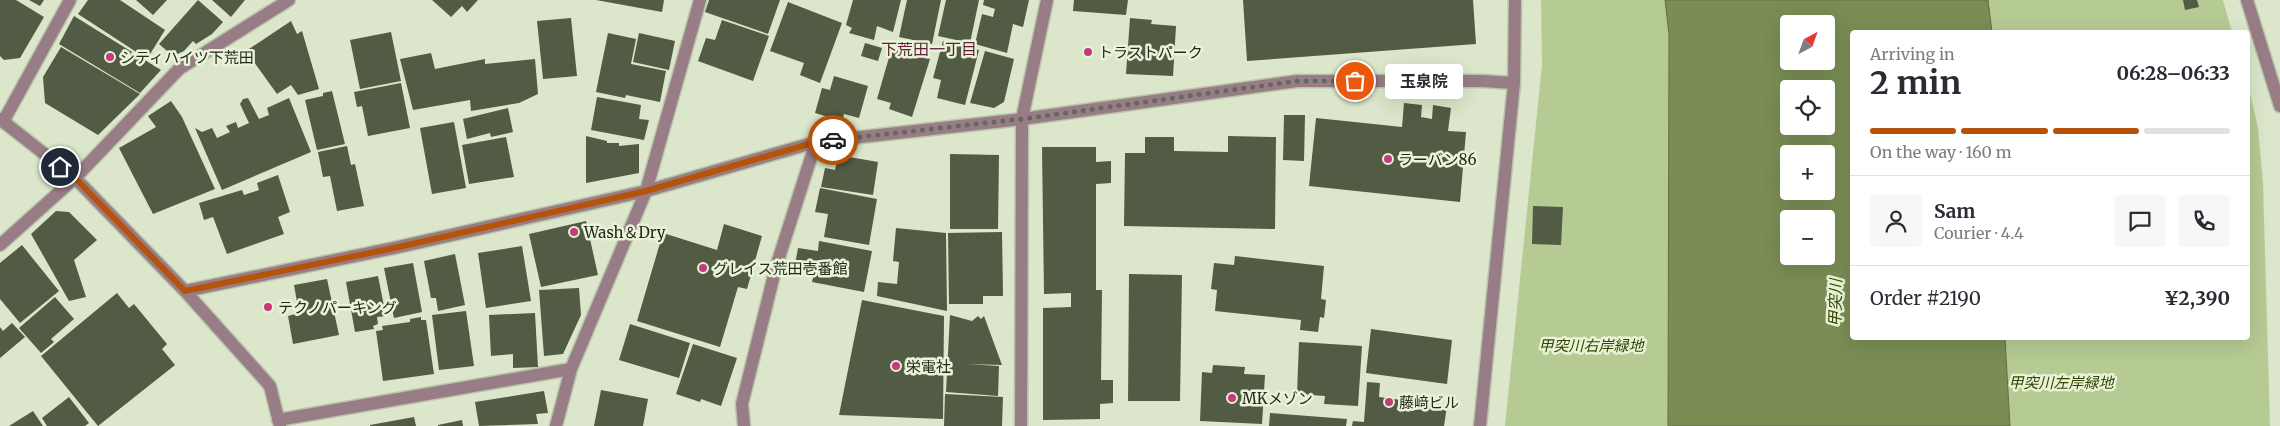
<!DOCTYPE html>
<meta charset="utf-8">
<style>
:root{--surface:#fff;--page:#f7f7f7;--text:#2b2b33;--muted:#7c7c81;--line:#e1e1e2;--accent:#b45309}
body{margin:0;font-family:Merriweather,"Noto Sans JP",serif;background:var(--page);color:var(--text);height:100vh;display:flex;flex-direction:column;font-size:19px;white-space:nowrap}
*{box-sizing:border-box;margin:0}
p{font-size:16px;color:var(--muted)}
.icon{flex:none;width:28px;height:28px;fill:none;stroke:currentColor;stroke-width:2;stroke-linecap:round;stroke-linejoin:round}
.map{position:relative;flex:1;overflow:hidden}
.details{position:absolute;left:1850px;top:30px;width:400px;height:310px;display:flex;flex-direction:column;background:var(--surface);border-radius:5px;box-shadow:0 5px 20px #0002}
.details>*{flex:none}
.needle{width:32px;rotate:41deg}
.buttons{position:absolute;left:1780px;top:15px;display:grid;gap:10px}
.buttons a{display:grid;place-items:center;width:55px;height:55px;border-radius:5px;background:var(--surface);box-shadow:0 5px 20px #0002;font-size:25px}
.pin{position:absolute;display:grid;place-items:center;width:42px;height:42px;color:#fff;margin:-21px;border:2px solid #fff;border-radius:50%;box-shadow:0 1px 5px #0007}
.courier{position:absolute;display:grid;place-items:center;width:50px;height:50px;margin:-25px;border:4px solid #b45309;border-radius:50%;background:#fff;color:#222;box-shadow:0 1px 6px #0007}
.bubble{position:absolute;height:35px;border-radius:5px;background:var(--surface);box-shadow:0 5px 20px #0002;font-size:16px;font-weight:700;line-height:35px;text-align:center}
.summary em{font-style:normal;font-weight:700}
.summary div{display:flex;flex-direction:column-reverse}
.summary{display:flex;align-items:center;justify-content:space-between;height:85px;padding:0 20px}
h1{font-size:32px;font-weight:700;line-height:38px}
.bar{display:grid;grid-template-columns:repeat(4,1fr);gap:8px 5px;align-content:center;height:60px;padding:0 20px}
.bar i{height:6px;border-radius:4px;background:var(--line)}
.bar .active{background:var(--accent)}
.bar p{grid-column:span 4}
.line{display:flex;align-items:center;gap:12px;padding:0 20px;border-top:1px solid var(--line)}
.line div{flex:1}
.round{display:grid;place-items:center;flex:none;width:52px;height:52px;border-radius:5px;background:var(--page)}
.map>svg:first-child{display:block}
</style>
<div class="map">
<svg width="2280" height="426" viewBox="0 0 2280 426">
<rect width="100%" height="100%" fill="#dbe6ca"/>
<path fill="#b6ca94" d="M1541 0H1665L1669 34 1668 426H1505L1542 65Z
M1988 0H2223L2232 32H1992Z
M2248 84 2258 128 2263 184 2270 426H2010L2005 338H2248Z"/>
<path fill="#7a8d54" stroke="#606f44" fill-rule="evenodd" d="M1665 0H1988L1992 32H1852V338H2005L2010 426H1668L1669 34ZM1789 24H1826V61H1789ZM1789 89H1826V126H1789ZM1789 154H1826V191H1789ZM1789 219H1826V256H1789Z"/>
<path fill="#525b43" d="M0 0H16L44 17 20 58 4 60 0 56Z
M29 0H44L40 6Z
M88 0H120L165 30 147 59 78 14Z
M136 0H167L153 15Z
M198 0 223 22 212 34 196 44 193 41 184 51 173 56 159 44Z
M212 0H245L231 17Z
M432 0H478L467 12 462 6 451 17Z
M596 0H664L662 12Z
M709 0H780L768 34 705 12Z
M853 0H901L893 32 877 26 874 40 849 33 852 28 846 25Z
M907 0H941L932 44 899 37Z
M946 0H979L970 43 938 36Z
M984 0H1029L1023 27 1013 24 1007 53 975 44 982 14 993 17 995 9 983 5Z
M1074 0H1128L1126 15 1073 11Z
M1243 0H1473L1476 44 1247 61Z
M2183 0H2197L2199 7 2185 10Z
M788 2 842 23 820 83 800 75 804 63 770 51Z
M74 16 161 70 140 93 59 44Z
M571 18 577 76 543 79 537 21Z
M1130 18 1152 20 1151 24 1176 26 1173 76 1126 74Z
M722 20 769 36 753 81 698 61 706 38 715 40Z
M291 21 297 34 302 31 319 89 298 95 291 85 277 94 246 51Z
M391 32 401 81 360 89 350 40Z
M608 33 636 39 631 64 666 71 660 102 626 95 625 98 596 92Z
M639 33 675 41 669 70 633 62Z
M943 41 979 50 965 105 937 98 941 80 933 78Z
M865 43 882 48 878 61 861 56Z
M61 47 140 94 98 135 45 103 43 77Z
M892 47 930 59 912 117 889 109 891 103 877 99Z
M985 51 1014 59 1004 102 994 108 970 103Z
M431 53 435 69 485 59V64L535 59 538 94 519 103 471 111 470 100 413 110 400 59Z
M834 76 868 86 859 118 844 114 842 121 815 113 822 88 830 90Z
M401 83 410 128 368 136 362 106 357 107 354 92Z
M332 91 345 144 317 150 305 100 323 96V93Z
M597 97 641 105 639 119 649 120 644 140 591 130Z
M248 98 259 119 269 115 267 108 289 98 311 152 222 190 195 128 202 132 212 128 217 138 230 132 226 126 236 122 238 128 249 123 240 104 243 99Z
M171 101 182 117 215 189 153 214 119 148 156 127 148 116Z
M1404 103 1422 105 1421 117 1432 119 1433 105 1451 108 1448 131 1466 132 1460 202 1309 186 1316 118 1402 127Z
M508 108 513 132 491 137 490 133 467 139 463 119Z
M1284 115H1305L1304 161 1283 160Z
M454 122 466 188 432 194 420 128Z
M586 136 607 141V143H619V146L639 144V173L586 183Z
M1228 136 1276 137 1275 229 1124 226 1125 153H1145V137H1174V151L1228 152Z
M506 137 514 177 469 184 462 145Z
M347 146 351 165 355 164 364 206 337 211 330 176 323 177 318 152Z
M1042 147H1096V162L1111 161V183L1096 184V290H1102L1101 380H1113V403L1100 404V419L1043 420V308L1071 307V293L1044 294Z
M950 154 999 155 998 229H950Z
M838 155 878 162 873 195 821 187 825 168 835 170Z
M278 175 290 212 278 217 284 234 227 254 213 217 204 220 199 203 242 190 244 195 259 190 257 183Z
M820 188 877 199 869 245 824 237 828 214 815 212Z
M1533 206 1563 207 1561 245 1532 244Z
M56 211 69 212 97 240 74 260 86 297 69 301 31 234Z
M586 221 598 275 541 287 529 234Z
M724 224 762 236 747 289 738 287 720 347 637 321 663 233 717 250Z
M896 228 946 233 947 311 877 296 878 282 897 284 899 262 893 261Z
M1002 232 1003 296H983V304H949L948 233Z
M819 241 872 251 864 292 812 282 814 273 794 270 798 248 818 251Z
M22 245 59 291 20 323 0 299V263Z
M522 246 531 301 486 308 478 253Z
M455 254 465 305 438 311 436 298H431L424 261Z
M1235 256 1324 266 1321 299 1326 300 1324 318 1320 317 1318 332 1300 330 1301 320 1215 311 1217 290 1211 289 1214 263 1234 265Z
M413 263 422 312 394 318 384 268Z
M1129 274 1182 275 1180 401H1128Z
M378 276 386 316 377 317 378 324 373 326 374 329 355 332 346 282Z
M327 279 339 335 293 344 288 316 299 313 294 285Z
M579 288 581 315 563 354 544 356 539 290Z
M117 293 129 308 134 304 167 344 162 349 175 365 98 426 41 356Z
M55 297 74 319 51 339 54 342 41 353 19 328Z
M862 300 944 316 943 419 839 415Z
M466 311 474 366 439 370 432 315Z
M535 313 538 367 513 368V354L491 356 489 315Z
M950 315 972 321 978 316 981 319 984 316 1002 365 967 364 999 366 998 396 946 392Z
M421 317V320H426L434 374 383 381 376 331 383 330 382 326 410 322V319Z
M12 323 25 337 0 358V327L3 331Z
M630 324 690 343 679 378 619 360Z
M1371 329 1452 340 1447 384 1366 373Z
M1299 342 1362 346 1358 406 1324 404 1325 396 1297 394Z
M693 344 737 358 721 406 701 399 700 402 676 394Z
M1213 365 1245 367 1244 374 1265 375 1262 424 1200 421 1202 372 1212 373Z
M1367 382 1380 383 1379 397 1447 406 1444 426H1352L1353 421 1364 422Z
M601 390 648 399 643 426H594Z
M544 391 548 413 536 414 538 424 479 426 475 402Z
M945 394 1003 397 1002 426H944Z
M69 397 89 423 85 426H47L42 418Z
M33 411 43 426H9Z
M1270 413 1347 419 1346 426H1269Z
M414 417 416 426H370V425Z
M462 420 463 426H438V425Z"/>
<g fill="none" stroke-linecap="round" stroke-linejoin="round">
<defs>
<path id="minor" d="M2247 0 2280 106
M0 119 75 178 185 291 270 386 280 426
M3 122 70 0
M0 245 75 178 179 69 289 0
M185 291 394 248 646 191 816 142 1022 119 1297 81H1482L1514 83
M278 420 571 369
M556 426 571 369 646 191 700 0
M744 426 742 404 776 267 816 142
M1021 426 1022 119 1047 0
M1480 426 1514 83 1515 0"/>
</defs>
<use href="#minor" stroke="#bac4ab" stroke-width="15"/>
<use href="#minor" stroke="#997d86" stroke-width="12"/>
</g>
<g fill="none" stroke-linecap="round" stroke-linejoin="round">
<path stroke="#646a5a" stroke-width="5" stroke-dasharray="0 9" d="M833 140 1022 119 1297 81H1355"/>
<path stroke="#b45309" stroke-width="6" d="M60 167 75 178 185 291 394 248 646 191 816 142 833 140"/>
</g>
<g fill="#c33b79" stroke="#e8f3d7" stroke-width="2">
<circle cx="1088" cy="52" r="5"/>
<circle cx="110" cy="57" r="5"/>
<circle cx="1388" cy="159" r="5"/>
<circle cx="574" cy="232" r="5"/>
<circle cx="703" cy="268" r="5"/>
<circle cx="268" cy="307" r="5"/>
<circle cx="896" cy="366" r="5"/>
<circle cx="1232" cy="398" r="5"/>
<circle cx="1389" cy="402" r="5"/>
</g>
<g text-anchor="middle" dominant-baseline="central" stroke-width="5" stroke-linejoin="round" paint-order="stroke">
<g font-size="15" fill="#24281e" stroke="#e8f3d7" text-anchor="start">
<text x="1098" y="52">トラストパーク</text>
<text x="120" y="57">シティハイツ下荒田</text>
<text x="1398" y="159">ラーバン86</text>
<text x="584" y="232">Wash＆Dry</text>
<text x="713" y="268">グレイス荒田壱番館</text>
<text x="278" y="307">テクノパーキング</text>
<text x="906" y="366">栄電社</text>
<text x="1242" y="398">MKメゾン</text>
<text x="1399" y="402">藤﨑ビル</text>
</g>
<g font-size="15" font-style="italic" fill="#334500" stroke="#e8f3d7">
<text x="1591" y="345">甲突川右岸緑地</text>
<text x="2061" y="382">甲突川左岸緑地</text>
</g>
<g font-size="16" fill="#611f3c" stroke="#e8f3d7">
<text x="929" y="49">下荒田一丁目</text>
</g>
<g font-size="16" font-style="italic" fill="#384904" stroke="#e8f3d7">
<text transform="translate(1835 303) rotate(-89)">甲突川</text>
</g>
</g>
</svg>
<div class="buttons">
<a><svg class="needle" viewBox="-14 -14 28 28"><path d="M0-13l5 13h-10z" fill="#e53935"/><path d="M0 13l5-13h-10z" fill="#7c7c81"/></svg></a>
<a><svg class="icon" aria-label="locate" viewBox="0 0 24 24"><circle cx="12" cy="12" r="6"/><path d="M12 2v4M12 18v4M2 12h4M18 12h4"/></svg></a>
<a>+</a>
<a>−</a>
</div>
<div class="pin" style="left:1355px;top:81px;background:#ea580c"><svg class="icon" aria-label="bag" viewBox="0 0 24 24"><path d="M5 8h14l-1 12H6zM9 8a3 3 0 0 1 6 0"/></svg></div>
<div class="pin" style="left:60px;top:167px;background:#1f2937"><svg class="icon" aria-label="home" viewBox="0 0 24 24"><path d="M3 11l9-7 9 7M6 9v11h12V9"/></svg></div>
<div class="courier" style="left:833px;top:140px"><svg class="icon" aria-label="car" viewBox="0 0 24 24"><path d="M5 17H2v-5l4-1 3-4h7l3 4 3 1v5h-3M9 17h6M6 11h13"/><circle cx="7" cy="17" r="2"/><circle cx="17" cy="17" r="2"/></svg></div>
<div class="bubble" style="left:1385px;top:64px;width:78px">玉泉院</div>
<section class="details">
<div class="summary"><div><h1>2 min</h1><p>Arriving in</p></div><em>06:28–06:33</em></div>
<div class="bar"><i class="active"></i><i class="active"></i><i class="active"></i><i></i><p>On the way · 160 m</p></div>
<div class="line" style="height:90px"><a class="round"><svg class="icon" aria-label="person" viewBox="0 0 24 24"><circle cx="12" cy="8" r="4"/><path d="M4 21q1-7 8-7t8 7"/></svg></a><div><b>Sam</b><p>Courier · 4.4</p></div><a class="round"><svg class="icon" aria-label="chat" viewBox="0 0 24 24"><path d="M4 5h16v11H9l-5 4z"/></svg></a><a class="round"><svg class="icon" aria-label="phone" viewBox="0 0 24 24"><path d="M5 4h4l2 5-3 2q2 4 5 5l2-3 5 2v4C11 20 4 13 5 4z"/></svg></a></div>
<div class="line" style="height:65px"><div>Order #2190</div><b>¥2,390</b></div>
</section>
</div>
